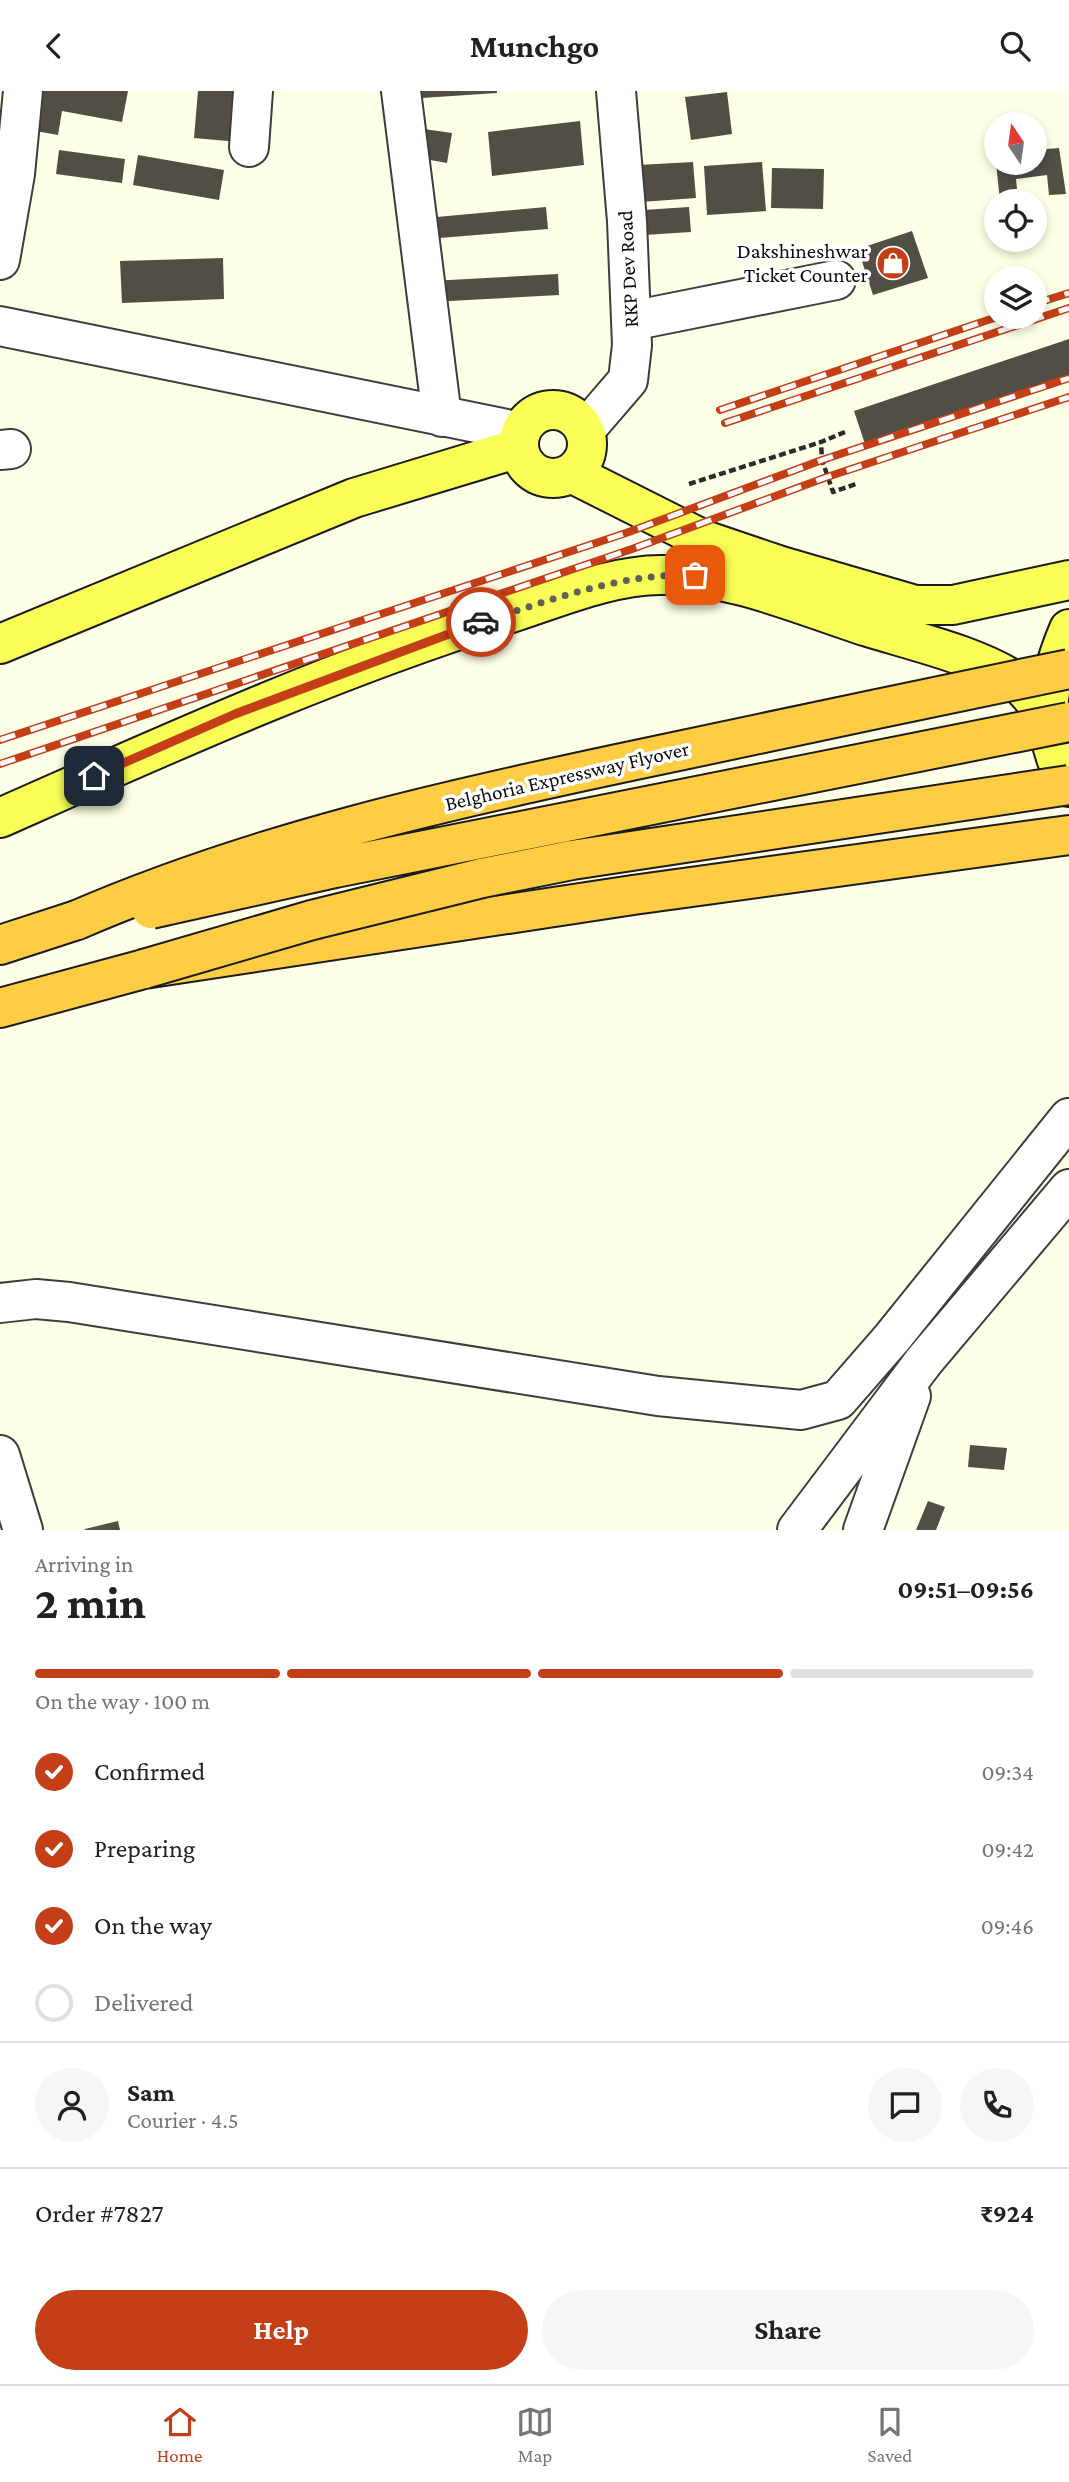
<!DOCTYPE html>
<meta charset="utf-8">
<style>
:root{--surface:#fff;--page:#f6f6f6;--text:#202124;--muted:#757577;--line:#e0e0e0;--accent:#c43f18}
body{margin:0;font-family:"Crimson Pro",serif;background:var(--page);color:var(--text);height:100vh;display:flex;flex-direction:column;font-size:26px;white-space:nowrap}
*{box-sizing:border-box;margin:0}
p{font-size:23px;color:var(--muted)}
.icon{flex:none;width:38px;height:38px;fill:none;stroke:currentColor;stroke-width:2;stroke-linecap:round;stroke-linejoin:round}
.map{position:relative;height:1439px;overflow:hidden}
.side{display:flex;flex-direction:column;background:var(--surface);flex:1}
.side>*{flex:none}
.needle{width:46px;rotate:347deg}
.controls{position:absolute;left:984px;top:21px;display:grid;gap:14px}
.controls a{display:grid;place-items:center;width:63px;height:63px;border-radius:50%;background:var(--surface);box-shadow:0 4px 10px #0003;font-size:35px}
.pin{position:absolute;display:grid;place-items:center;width:60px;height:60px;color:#fff;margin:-30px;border-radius:14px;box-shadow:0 4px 10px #0006}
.courier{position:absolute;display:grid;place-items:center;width:70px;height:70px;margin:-35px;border:5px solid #c43f18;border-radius:50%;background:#fff;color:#222;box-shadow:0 2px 9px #0007}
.head em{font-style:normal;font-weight:700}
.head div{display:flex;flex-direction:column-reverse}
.head{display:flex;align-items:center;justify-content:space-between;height:119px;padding:0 35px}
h1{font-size:46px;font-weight:700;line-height:52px}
.bar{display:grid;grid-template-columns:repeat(4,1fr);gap:10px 7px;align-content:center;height:84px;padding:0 35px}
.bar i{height:9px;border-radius:5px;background:var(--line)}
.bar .selected{background:var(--accent)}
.bar p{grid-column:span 4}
.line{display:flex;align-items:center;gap:18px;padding:0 35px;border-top:2px solid var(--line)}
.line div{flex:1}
.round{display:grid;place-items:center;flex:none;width:74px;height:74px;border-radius:37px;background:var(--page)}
ol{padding:0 35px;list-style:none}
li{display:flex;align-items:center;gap:21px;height:77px}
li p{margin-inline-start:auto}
li .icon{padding:7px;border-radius:50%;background:var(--accent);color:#fff;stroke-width:4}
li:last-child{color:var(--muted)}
li i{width:38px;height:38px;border:4px solid var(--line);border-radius:50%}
.action{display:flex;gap:14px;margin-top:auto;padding:14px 35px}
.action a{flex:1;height:80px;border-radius:42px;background:var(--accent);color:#fff;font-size:28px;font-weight:700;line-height:80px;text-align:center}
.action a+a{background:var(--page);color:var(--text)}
header{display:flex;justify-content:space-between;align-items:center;height:91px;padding:0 35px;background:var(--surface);font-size:32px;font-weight:700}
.dock{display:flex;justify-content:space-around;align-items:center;height:98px;border-top:2px solid var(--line);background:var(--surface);font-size:19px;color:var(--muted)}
.dock a{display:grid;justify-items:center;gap:4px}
.dock .selected{color:var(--accent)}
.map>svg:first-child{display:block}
</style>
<header><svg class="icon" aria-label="back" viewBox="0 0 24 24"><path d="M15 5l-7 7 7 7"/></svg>Munchgo<svg class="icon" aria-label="search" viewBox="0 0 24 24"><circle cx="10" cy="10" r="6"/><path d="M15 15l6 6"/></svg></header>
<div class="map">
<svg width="1069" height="1439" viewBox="0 0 1069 1439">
<rect width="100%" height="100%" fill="#fdffe6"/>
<path fill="#534e45" d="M37 0H128L122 31 62 20 58 44 30 39Z
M198 0H243L239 51 194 47Z
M422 0H497V2L422 7Z
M727 1 732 43 691 49 685 6Z
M580 30 584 74 492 85 488 41Z
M424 38 452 42 447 72 419 67Z
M1059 57 1066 103 1049 104 1047 84 1016 88 1018 108 1000 110 996 72H1034V59Z
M59 59 125 68 122 92 56 83Z
M138 64 224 79 219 109 133 94Z
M693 71 696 107 641 111 638 74Z
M762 71 766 120 707 124 704 75Z
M772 77 824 78 823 118 771 117Z
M546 116 548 138 427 148 426 127Z
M689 116 691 141 644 144 643 119Z
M912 140 928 187 873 204 858 158Z
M223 167 224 208 122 212 120 170Z
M558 183 559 204 431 211 430 190Z
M1069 248V285L865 353 854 320Z
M970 1354 1007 1357 1004 1379 968 1376Z
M928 1410 945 1416 936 1439H916Z
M118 1430 120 1439H85V1438Z"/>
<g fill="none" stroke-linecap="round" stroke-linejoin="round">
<defs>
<path id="minor" d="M401 0 442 326
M249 56 253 0
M0 81 15 83 23 0
M0 169 15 83
M631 230 836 189
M0 235 521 341
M585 339 628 289 632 254 627 130 616 0
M0 359 11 358
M0 1212 36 1208 69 1211 658 1305 801 1319 838 1309 892 1247 1069 1027
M0 1364 23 1439
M797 1439 924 1270 1069 1098
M863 1439 911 1305"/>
<path id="major" d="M519 353a34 34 0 1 1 68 0a34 34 0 1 1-68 0Z
M571 382 704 449 781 475 915 514H953L1069 489
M1069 538C1045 595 1038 640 1069 696
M0 553 354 407 519 357
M0 727C169 652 337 576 514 521 560 506 612 484 661 484 732 483 802 515 868 536 913 550 979 565 1016 591 1028 599 1037 614 1047 625"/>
<path id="highway" d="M0 854 77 829
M0 917 144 878 633 804 1069 744"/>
</defs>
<use href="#minor" stroke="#3d3d3d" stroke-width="42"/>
<use href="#major" stroke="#1b1b1b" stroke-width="42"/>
<use href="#highway" stroke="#1b1b1b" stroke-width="42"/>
<path stroke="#2c2c2c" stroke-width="4.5" stroke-dasharray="7 3.5" stroke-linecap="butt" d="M845 341 821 351 822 369 833 401 856 393
M689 393 821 351"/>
<use href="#minor" stroke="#fff" stroke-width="38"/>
<use href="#major" stroke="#f9ff56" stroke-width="38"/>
<use href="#highway" stroke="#ffcd44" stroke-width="38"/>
<defs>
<path id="rail" d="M1034 213 1069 202
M720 319 997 226
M725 332 1069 217
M0 649 626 442 822 369 1069 287
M0 673 632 458 827 386 1069 306"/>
</defs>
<use href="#rail" stroke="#c43f18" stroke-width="8"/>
<use href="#rail" stroke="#fff" stroke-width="5" stroke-dasharray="16" stroke-linecap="butt"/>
<defs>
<path id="highway-bridge" d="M151 818 335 777 1069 631
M77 829C260 750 455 707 650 666 790 636 929 607 1069 578
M144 878 312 829 482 787 572 769 1069 694"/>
</defs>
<use href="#highway-bridge" stroke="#1b1b1b" stroke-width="42" stroke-linecap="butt"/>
<use href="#highway-bridge" stroke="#ffcd44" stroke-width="38"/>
</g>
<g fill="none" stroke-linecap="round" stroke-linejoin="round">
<path stroke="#5f6057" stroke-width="7" stroke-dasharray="0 12.6" d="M481 531C552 509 620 482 695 484"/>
<path stroke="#c43f18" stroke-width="9" d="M94 685 235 623 481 531"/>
</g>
<defs>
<symbol id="shop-disc" viewBox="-11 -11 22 22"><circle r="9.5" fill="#c43f18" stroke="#fff"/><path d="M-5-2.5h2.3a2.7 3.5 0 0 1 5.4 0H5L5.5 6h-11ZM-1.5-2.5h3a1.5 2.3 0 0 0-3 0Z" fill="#fff"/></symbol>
</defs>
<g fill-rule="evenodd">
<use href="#shop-disc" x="874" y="153" width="38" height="38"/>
</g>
<g text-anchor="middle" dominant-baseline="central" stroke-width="7" stroke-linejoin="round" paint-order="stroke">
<g font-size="21" fill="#0a0a0a" stroke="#fff" text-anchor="end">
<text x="868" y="160">Dakshineshwar<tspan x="868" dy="24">Ticket Counter</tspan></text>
</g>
<g font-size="21" fill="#0a0a0a" stroke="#fff">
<text transform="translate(628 178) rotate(-93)">RKP Dev Road</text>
<text transform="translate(567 685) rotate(-13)">Belghoria Expressway Flyover</text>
</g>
</g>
</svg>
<div class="controls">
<a><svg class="needle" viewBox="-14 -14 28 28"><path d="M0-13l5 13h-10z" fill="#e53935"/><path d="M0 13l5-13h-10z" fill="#757577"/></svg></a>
<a><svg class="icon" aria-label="locate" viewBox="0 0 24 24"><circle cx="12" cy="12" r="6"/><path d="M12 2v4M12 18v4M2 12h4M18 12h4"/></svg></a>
<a><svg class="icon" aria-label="layers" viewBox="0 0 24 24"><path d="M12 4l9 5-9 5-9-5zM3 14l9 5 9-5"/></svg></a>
</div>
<div class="pin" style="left:695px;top:484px;background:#ea580c"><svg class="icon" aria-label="bag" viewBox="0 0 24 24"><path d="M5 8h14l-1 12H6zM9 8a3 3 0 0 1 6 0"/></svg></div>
<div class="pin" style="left:94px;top:685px;background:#1f2937"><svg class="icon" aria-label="home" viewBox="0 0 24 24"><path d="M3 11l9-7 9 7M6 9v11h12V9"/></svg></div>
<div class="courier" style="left:481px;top:531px"><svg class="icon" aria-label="car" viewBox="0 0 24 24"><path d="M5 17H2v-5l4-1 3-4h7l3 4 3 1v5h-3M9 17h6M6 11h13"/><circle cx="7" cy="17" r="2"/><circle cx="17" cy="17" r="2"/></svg></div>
</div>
<section class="side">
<div class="head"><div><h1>2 min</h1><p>Arriving in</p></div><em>09:51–09:56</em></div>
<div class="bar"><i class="selected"></i><i class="selected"></i><i class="selected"></i><i></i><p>On the way · 100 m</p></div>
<ol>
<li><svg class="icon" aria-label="check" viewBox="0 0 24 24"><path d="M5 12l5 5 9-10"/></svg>Confirmed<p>09:34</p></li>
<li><svg class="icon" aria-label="check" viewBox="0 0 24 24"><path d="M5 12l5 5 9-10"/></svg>Preparing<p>09:42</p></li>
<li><svg class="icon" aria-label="check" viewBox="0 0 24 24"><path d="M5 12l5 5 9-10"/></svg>On the way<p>09:46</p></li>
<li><i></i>Delivered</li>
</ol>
<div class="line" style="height:126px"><a class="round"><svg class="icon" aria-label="person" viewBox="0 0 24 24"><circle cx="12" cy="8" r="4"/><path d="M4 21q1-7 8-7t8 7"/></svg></a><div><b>Sam</b><p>Courier · 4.5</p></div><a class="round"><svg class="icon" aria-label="chat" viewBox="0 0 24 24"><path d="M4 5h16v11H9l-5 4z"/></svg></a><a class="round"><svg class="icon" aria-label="phone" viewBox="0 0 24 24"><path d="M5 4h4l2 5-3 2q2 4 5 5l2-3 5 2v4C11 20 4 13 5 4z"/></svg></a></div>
<div class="line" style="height:91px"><div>Order #7827</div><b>₹924</b></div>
<div class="action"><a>Help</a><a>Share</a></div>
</section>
<nav class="dock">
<a class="selected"><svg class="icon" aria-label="home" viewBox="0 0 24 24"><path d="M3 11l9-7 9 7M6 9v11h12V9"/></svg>Home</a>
<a><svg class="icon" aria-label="map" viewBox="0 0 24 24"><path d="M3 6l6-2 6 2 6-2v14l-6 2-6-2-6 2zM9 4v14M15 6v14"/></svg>Map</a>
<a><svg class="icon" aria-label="saved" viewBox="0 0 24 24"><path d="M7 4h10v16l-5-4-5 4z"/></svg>Saved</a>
</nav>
